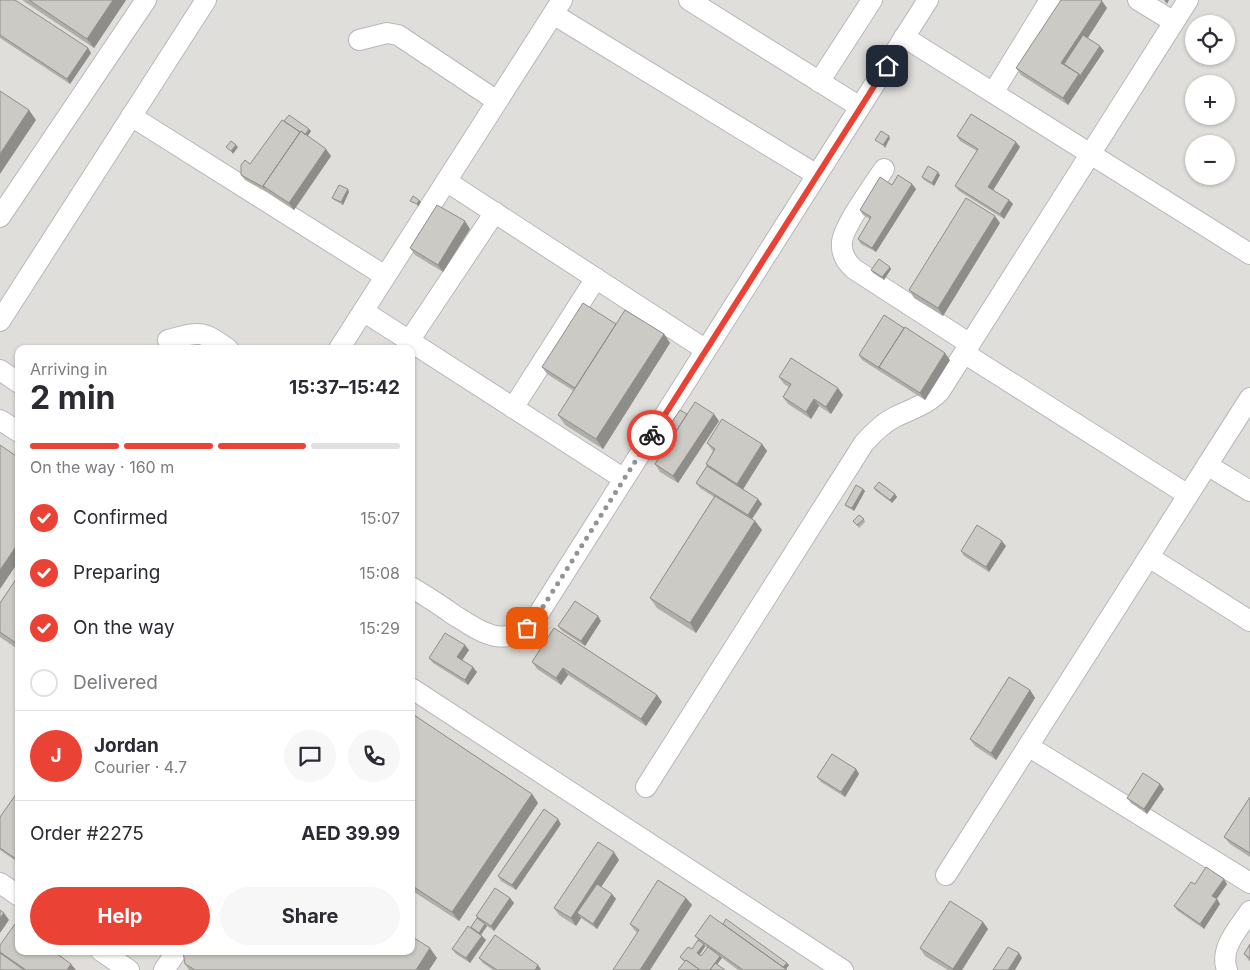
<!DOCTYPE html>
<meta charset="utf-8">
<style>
:root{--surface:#fff;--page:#f7f7f7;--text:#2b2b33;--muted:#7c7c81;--line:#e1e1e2;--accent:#ea4335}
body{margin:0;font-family:Inter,sans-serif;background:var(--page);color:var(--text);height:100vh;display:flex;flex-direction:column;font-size:19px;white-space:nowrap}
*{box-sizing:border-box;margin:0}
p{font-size:16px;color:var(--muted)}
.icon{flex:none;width:28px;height:28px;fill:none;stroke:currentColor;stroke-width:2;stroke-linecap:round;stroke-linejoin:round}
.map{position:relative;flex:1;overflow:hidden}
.side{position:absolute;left:15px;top:345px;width:400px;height:610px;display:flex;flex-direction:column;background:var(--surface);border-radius:10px;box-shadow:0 1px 4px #0004}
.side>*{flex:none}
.fabs{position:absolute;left:1185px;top:15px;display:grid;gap:10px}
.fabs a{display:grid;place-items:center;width:50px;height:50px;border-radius:50%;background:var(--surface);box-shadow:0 1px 4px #0004;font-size:25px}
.pin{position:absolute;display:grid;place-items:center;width:42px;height:42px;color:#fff;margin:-21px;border-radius:10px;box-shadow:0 2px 8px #0006}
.courier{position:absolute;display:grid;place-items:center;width:50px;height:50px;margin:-25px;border:4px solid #ea4335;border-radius:50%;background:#fff;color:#222;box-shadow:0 1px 6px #0007}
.overview em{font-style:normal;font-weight:700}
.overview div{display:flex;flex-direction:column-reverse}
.overview{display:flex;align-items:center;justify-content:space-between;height:85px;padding:0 15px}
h1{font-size:32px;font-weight:700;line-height:38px}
.bar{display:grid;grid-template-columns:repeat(4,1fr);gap:8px 5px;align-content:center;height:60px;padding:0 15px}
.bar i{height:6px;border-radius:4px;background:var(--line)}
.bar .selected{background:var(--accent)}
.bar p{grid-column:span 4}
.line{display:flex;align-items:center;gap:12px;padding:0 15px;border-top:1px solid var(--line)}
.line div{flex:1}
.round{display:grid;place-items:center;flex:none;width:52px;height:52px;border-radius:26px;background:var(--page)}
ol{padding:0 15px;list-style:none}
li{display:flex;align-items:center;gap:15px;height:55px}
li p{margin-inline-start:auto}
li .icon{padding:5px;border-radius:50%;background:var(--accent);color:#fff;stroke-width:4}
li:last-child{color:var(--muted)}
li i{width:28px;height:28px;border:2px solid var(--line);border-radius:50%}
.primary-button{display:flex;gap:10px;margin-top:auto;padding:10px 15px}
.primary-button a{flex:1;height:58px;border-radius:30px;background:var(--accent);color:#fff;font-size:20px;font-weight:700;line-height:58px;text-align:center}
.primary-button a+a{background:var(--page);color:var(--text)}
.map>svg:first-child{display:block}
</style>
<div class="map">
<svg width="1250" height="970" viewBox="0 0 1250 970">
<rect width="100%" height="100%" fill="#f1efe8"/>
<path fill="#e0deda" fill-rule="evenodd" d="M0 0H1250V970H0ZM1194 24H1226V56H1194ZM1194 84H1226V116H1194ZM1194 144H1226V176H1194ZM19 349H411V951H19Z"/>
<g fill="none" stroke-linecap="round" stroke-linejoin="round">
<defs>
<path id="minor" d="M689 0 860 107
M1138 0 1174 22
M553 14 817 175
M904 37 1250 254
M359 40 387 33 398 35 497 101
M819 82 872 0
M993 93 1050 0
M131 116 385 276
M884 169C874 184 843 227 842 242 841 253 846 262 854 269L970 344
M446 181 706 350
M0 217 146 0
M363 311 624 479
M0 321 206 0
M168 340C200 332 200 329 228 349
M409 341 495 212
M339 349 562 0
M964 353 1188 495
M0 370 19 383
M513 408 596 278
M0 420 19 432
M1207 465 1250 491
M1149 557 1250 621
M411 587C426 596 440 605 454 615 483 633 505 650 534 621L928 0
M411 688 843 970
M1028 746 1250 883
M646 787 864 443C873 433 883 423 895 417 911 409 927 405 940 391L1188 0
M946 875 1250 398
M0 883 19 896
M101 951 129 970
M164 970 177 951
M1227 970C1219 948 1239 928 1250 911"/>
</defs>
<use href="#minor" stroke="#b5b8bc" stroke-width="22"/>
<use href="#minor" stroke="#fff" stroke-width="20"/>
</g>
<path fill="#afaea9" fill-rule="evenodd" d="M0 0 88 48 91 53 70 84 0 38Z
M22 0H126L94 48Z
M1107 8 1088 38 1104 51 1068 105 1021 75 1016 68Z
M284 121 309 129 311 131 308 136 331 156 294 210 268 193 245 180 241 175Z
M957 136 1020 147 993 190 1009 200 1013 204 1004 219 959 191 955 186 977 151 960 141Z
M940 175 934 186 924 180 922 177Z
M912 184 916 189 876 252 861 244 858 239 870 219 863 215 860 210 892 185Z
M349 192 343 205 334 200 332 198Z
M1000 223 943 316 914 298 909 290Z
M470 229 443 272 415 255 410 248Z
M891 269 884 280 873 273 871 270Z
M616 324 664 334 670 343 603 449 565 425 558 415 574 391 547 374 542 367Z
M859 355 950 360 925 400 862 360Z
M779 377 843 395 831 414 819 406 811 419 788 404 783 397 789 387 784 384Z
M719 421 678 483 660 472 655 464 667 446 664 444 660 439Z
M707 443 762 444 767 451 743 489 762 504 752 519 755 521 762 530 696 633 657 608 650 598 714 497 700 488 696 483 707 466 706 464 713 451 712 450Z
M874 488 895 494 897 497 892 503 876 491Z
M863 489 865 491 854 511 847 507 845 505Z
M864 519 865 522 859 528 853 521Z
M1006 546 989 572 964 556 961 551Z
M19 575V650L0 637V603Z
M601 621 585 646 562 631 558 626Z
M554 628 657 695 662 702 646 726 568 675 561 685 537 669 532 662Z
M469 650 462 660 477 672 468 685 433 663 429 658Z
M1030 690 1035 698 996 760 975 746 970 739Z
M411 713 532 794 538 803 459 921 411 890Z
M856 769 859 774 845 797 821 782 817 777Z
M1160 784 1164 789 1147 814 1131 803 1127 798Z
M19 790V863L0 850V817Z
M1250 797V857L1230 844 1224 837Z
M561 824 516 890 501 881 498 876Z
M619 860 601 887 616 899 597 929 581 918 576 926 559 915 554 908Z
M1195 884H1227L1217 899 1220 904 1204 929 1178 911 1174 906Z
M510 898 514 903 494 931 487 926 481 935 486 940 470 963 456 954 452 949 471 927 477 918 476 916Z
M686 898 692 905 650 970 638 933 635 931 630 924Z
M983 922 988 929 962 970H948L925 956 920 948Z
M723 924 789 965 786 969 787 970H738L722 958 684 961 682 960 680 957 692 949 698 940 695 936ZM705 946 707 948 701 956 700 955Z
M1250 944V962L1244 954Z
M0 945 76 970H0Z
M437 958 429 970H189L185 964Z
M479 958 538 965 541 970H493L483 963Z"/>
<path fill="#8f8d8a" d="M113 0H126L94 48 87 39Z
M1164 0H1169L1167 4Z
M1102 1 1107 8 1068 68 1061 63Z
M1100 46 1104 51 1068 105 1063 98 1079 74Z
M88 48 91 53 70 84 67 79Z
M29 110 36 120 0 174V154Z
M309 129 311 131 270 190Z
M889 136 890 138 885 148 883 145Z
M1016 142 1020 147 992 192 988 187Z
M236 145 238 147 233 154 231 151Z
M326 149 331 156 294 210 289 203Z
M938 172 940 175 934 186 932 183Z
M912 184 916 189 876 252 872 248Z
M348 189 349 192 343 205 341 202Z
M419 200 421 202 418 207 417 204Z
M1009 200 1013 204 1004 219 1000 214Z
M995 216 1000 223 943 316 938 308Z
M465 221 470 229 443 272 438 265Z
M890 267 891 269 884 280 882 277Z
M664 334 670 343 603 449 596 439Z
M945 353 950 360 925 400 920 393Z
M838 388 843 395 831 414 826 407Z
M814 399 819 406 811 419 806 412Z
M714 414 719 421 678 483 673 476Z
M762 444 767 451 742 491 737 484Z
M863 489 865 491 854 511 852 508Z
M895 494 897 497 892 503 890 500Z
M758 499 762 504 751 520 748 515Z
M755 521 762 530 696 633 690 623Z
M1002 541 1006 546 989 572 986 567Z
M19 542V561L0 589V570Z
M598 616 601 621 585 646 581 641Z
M465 645 469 650 461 662 457 657Z
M473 667 477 672 468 685 465 680Z
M563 668 568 675 561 685 556 678Z
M1030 690 1035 698 996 760 991 753Z
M657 695 662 702 646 726 641 719Z
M856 769 859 774 845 797 841 792Z
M1160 784 1164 789 1147 814 1144 809Z
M532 794 538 803 459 921 452 912Z
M558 819 561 824 516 890 512 885Z
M614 852 619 860 582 916 577 913 581 918 576 926 571 918Z
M1224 879 1227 884 1215 901 1212 896Z
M612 894 616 899 597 929 593 924Z
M510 898 514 903 494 931 491 926Z
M686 898 692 905 650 970H640Z
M1217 899 1220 904 1204 929 1200 924Z
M4 913 9 920 0 933V918Z
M983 922 988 929 962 970H953V969Z
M485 924 487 926 480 936 478 934Z
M482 936 486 940 470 963 466 958Z
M704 944 705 947 699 955 697 953Z
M430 948 437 958 429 970H416Z
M1019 953 1022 958 1015 970H1008Z
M720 956 722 958 713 970H710Z
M787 963 789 965 785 970 782 969Z
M71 964 76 970H67Z
M538 965 541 970H535Z"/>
<path fill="#cccac5" stroke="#8f8d8a" d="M0 0H15L88 48 67 79 0 35Z
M29 0H113L87 39Z
M1061 0H1101L1102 1 1061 63 1079 74 1063 98 1016 68Z
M1083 35 1100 46 1080 76 1079 74 1064 64Z
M0 91 29 110 0 154Z
M971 114 1016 142 988 187 1009 200 1000 214 955 186 978 149 957 136Z
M289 115 309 129 305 135 301 131 300 132 284 121Z
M282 120 300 132 263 186 265 188 241 175V165L245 160 250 164Z
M301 131 326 149 289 203 263 186Z
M881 131 889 136 883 145 875 140Z
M231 141 236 145 231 151 226 147Z
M928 166 938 172 932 183 922 177Z
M898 175 912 184 872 248 858 239 871 217 860 210 880 177 892 185Z
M339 185 348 189 341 202 332 198Z
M413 196 419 200 417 204 410 201Z
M966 198 995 216 938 308 909 290Z
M437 205 465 221 438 265 410 248Z
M879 259 890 267 882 277 871 270Z
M583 303 616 324 575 388 542 367Z
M625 310 664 334 596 439 558 415Z
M884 315 904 328 879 367 881 369 859 355Z
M905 327 945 353 920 393 879 367Z
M791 358 838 388 826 407 814 399 806 412 783 397 791 384 779 377Z
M695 402 714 414 673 476 655 464Z
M680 410 687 414 668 444 660 439Z
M722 419 762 444 737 484 706 464 715 449 707 443Z
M0 445 19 458V542L0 570Z
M707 466 758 499 748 515 696 483Z
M879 482 895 494 890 500 874 488Z
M856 485 863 489 852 508 845 505Z
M715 496 755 521 690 623 650 598Z
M859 515 864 519 857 525 853 521Z
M977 525 1002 541 986 567 961 551Z
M19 575V645L0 632V603Z
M575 601 598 616 581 641 558 626Z
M554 628 657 695 641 719 563 668 556 678 532 662Z
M445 633 465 645 457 657 473 667 465 680 429 658Z
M1009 677 1030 690 991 753 970 739Z
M411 713 532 794 452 912 411 885Z
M832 754 856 769 841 792 817 777Z
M1143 773 1160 784 1144 809 1127 798Z
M19 790V861L0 848V817Z
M1250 797V853L1224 837Z
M544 809 558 819 512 885 498 876Z
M598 842 614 852 571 918 554 908Z
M1206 867 1224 879 1212 896 1217 899 1200 924 1174 906 1191 882 1195 884Z
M658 880 686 898 640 970H613L639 930 630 924Z
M597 884 612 894 593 924 577 913Z
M495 888 510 898 491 926 476 916Z
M950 901 983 922 953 969 920 948Z
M0 910 4 913 0 918Z
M710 915 787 970H743L695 936Z
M477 918 485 924 479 933 471 927Z
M726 919 787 963 783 967 723 924Z
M15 924 19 927V951H53L71 964 67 970H26L0 952V945Z
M468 926 482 936 466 958 452 949Z
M495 935 538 965 535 970H497L479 958Z
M411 936 430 948 416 970H195L185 964 183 952 184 951H411Z
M698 940 704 944 697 953 701 956 708 947 720 956 710 970H700L686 960 685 961 680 957 688 947 692 949Z
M1250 944V958L1244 954Z
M1008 947 1019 953 1008 970H993Z
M0 953 24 970H0Z
M686 960 700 970H678Z
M715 963 725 970H710Z"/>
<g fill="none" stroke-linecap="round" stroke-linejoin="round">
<path stroke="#929495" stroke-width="5" stroke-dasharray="0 9" d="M527 628 534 621 652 435"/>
<path stroke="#ea4335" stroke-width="6" d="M652 435 887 66"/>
</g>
</svg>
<div class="fabs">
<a><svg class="icon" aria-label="locate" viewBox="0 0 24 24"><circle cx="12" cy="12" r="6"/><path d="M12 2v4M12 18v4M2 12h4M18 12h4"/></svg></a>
<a>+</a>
<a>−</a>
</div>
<div class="pin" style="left:527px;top:628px;background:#ea580c"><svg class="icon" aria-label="bag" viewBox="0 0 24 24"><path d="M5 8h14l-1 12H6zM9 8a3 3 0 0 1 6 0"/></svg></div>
<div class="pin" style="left:887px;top:66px;background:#1f2937"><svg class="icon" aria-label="home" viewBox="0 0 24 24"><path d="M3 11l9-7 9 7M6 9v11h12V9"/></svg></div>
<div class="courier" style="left:652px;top:435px"><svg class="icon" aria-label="bike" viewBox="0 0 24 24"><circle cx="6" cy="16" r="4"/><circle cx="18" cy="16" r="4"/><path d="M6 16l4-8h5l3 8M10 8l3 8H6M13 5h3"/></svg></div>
<section class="side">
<div class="overview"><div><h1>2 min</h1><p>Arriving in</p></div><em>15:37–15:42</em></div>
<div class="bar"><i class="selected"></i><i class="selected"></i><i class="selected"></i><i></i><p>On the way · 160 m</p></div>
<ol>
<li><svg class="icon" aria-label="check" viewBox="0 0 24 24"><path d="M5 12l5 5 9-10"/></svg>Confirmed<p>15:07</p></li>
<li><svg class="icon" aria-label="check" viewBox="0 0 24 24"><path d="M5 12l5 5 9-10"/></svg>Preparing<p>15:08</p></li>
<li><svg class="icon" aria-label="check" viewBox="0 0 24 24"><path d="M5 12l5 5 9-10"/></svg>On the way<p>15:29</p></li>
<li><i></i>Delivered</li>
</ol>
<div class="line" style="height:90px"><b class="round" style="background:var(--accent);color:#fff">J</b><div><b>Jordan</b><p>Courier · 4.7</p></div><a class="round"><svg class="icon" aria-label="chat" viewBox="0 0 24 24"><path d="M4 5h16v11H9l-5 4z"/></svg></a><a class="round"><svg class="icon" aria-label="phone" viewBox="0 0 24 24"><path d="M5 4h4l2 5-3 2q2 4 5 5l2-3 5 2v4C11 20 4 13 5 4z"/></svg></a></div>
<div class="line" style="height:65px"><div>Order #2275</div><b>AED 39.99</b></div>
<div class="primary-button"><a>Help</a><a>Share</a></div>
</section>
</div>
